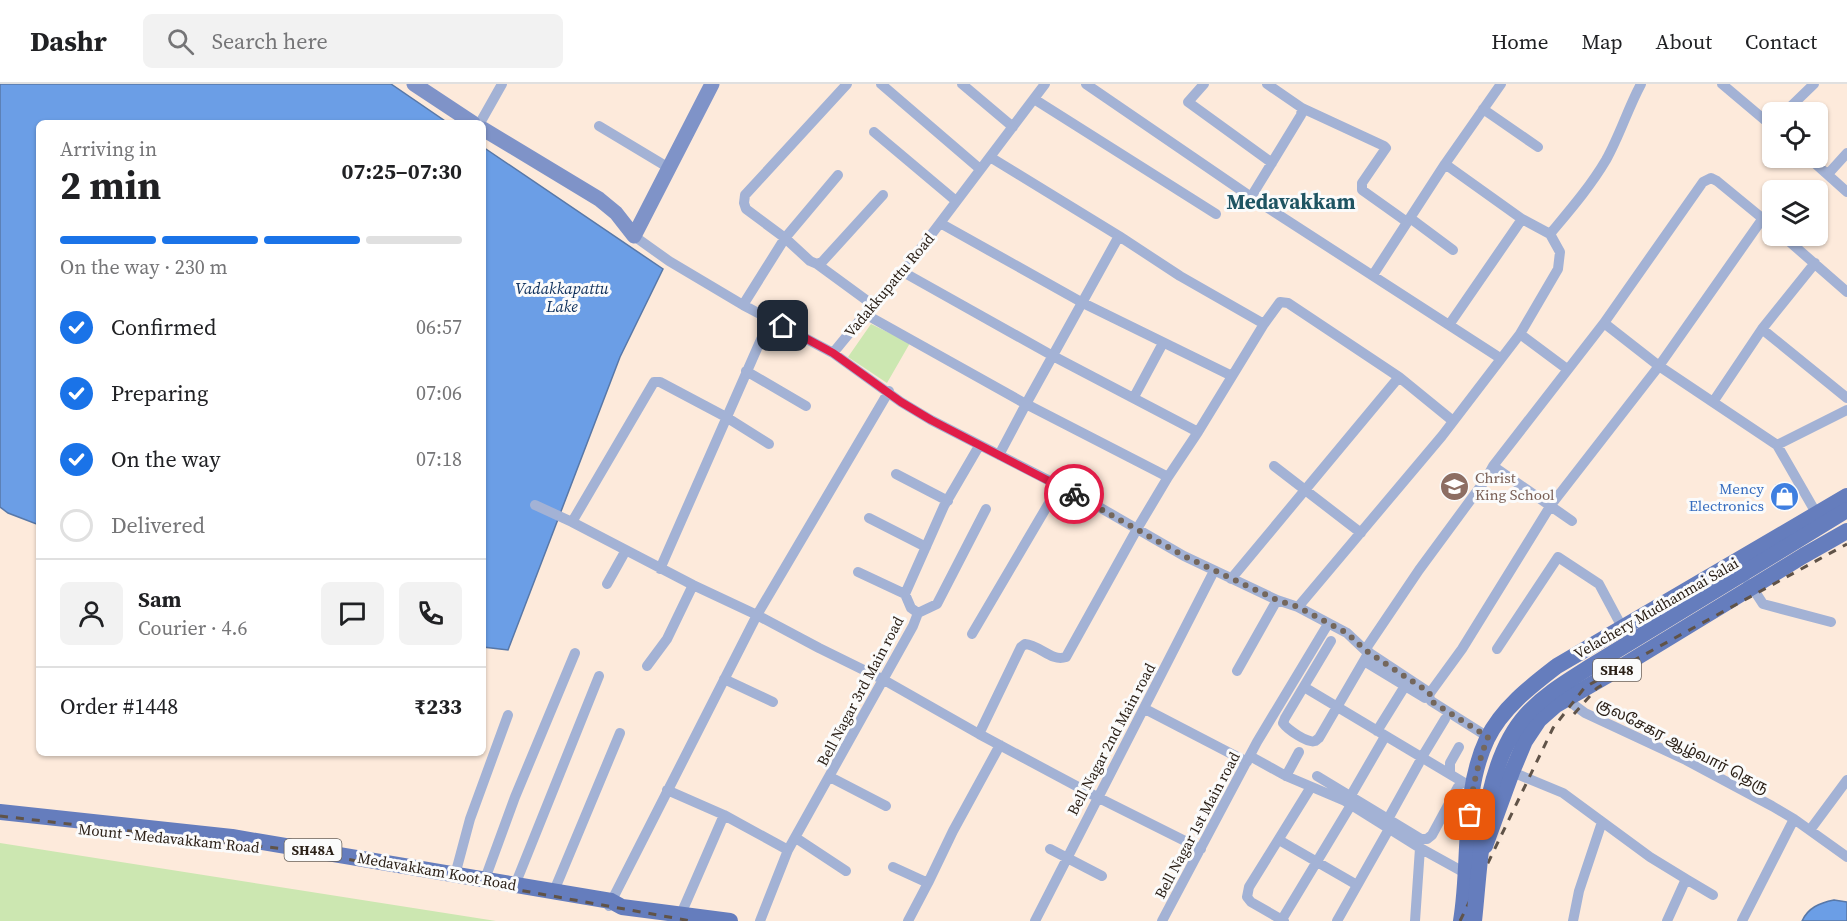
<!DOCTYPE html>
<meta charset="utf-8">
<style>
:root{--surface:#fff;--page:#f2f2f2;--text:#202124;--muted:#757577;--line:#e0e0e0;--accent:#1a73e8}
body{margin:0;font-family:"Source Serif 4","Noto Sans Tamil",serif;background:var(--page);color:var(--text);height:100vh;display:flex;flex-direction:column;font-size:22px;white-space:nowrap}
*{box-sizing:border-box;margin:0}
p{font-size:20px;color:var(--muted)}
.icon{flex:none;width:33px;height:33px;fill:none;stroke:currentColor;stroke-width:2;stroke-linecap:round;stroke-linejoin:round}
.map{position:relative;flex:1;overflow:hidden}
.side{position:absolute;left:36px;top:36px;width:450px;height:636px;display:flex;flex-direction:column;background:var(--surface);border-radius:9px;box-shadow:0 2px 4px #0004}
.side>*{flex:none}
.fabs{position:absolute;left:1762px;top:18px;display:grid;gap:12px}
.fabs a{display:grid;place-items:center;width:66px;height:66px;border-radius:9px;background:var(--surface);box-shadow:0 2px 4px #0004;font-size:30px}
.pin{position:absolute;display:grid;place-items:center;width:51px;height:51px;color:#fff;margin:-26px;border-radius:12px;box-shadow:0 3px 9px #0006}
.courier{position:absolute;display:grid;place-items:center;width:60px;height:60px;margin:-30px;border:4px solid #e11d48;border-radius:50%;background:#fff;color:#222;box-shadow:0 2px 8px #0007}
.headline em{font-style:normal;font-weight:700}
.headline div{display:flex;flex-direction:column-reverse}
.headline{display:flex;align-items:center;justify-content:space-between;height:102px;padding:0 24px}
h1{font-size:39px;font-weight:700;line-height:45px}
.bar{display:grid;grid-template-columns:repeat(4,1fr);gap:9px 6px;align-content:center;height:72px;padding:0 24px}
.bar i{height:8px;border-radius:4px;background:var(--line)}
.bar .selected{background:var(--accent)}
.bar p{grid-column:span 4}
.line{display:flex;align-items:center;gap:15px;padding:0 24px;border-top:2px solid var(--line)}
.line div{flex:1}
.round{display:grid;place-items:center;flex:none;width:63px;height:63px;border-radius:9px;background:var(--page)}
ol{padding:0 24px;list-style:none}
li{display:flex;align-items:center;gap:18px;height:66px}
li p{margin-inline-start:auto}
li .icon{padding:6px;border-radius:50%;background:var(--accent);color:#fff;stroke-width:4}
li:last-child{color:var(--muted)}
li i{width:33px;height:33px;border:3px solid var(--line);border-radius:50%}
header{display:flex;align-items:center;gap:36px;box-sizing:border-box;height:84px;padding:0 30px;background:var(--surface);border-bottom:2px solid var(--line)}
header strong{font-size:28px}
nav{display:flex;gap:33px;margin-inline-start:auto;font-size:21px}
.search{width:420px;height:54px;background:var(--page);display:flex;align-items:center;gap:15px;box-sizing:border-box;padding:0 21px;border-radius:9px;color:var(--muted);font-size:22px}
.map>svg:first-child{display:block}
</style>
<header>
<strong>Dashr</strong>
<div class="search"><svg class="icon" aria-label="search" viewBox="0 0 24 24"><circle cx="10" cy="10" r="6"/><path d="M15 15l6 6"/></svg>Search here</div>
<nav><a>Home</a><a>Map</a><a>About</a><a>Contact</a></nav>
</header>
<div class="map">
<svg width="1847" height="837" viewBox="0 0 1847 837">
<rect width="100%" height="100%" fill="#fdeadb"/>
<path fill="#cce7b1" d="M871 240 910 259 887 299 848 273Z
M0 759 496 837H0Z"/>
<path fill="#6b9ee6" stroke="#5878a8" stroke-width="1.5" d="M0 0H391L448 39H39V441L8 429 0 423Z
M483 63 663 185 620 273 508 566 483 563Z
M1834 816 1847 818V837H1802C1808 824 1819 819 1834 816Z"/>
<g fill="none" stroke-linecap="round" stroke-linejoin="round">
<path stroke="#a3b2d5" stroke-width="10" d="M847 0 745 111 744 119 746 125 785 154 810 177 817 180 822 178 883 111
M881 0 980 85
M962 0 1013 43
M1086 0 1251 113 1500 274
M1204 0 1188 18 1272 79
M1722 0 1773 43
M1034 15 1216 130
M1302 24 1384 62 1386 64 1362 99V106L1407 138
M1483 25 1538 63
M1785 28 1814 0
M480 39 502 0
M599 42 669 84
M874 48 956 117
M990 73 1119 152 1180 192 1264 240
M1809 74 1847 108
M1828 90 1847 69
M1251 113 1301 31 1302 24 1267 0
M1410 134 1453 166
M940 139 1083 219 1232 292
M1550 150C1570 126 1590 103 1606 76 1620 51 1628 24 1641 0
M634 152 669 177 743 221 833 269 901 318 931 336 1087 416 1184 472 1277 516 1298 523 1347 549 1365 566 1430 609
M1783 152 1847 208
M817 180 873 221
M903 188 1053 272 1198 348
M1373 191 1445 80 1501 0
M743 221 785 154 838 91
M865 230 1026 320 1119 152
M1604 239 1659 282 1777 361 1819 434
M1449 241 1522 135
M1762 245 1847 314
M1520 250 1567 285
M833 269 865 230 903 188 1045 0
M746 287 806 322
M889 307 757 531 819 564 884 596 979 650 1097 713 1201 765
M1134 313 1163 259
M1713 318 1762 245 1815 179
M1777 361 1847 326
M999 371 1026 320 1168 393
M1274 382 1361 449
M1493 382 1604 239 1703 98 1711 94 1717 97 1773 143
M896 390 948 417
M535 421 572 438 693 501 757 531 609 822
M869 434 926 463
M572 438 654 298H660L726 333 769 360
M660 485 770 235
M858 488 905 510
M1231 495 1399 293
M607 500 626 466
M1748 500 1752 503 1763 520 1831 538
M1298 523 1442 352 1520 250 1558 185 1560 168 1550 150 1522 135 1445 80
M918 529 937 520 986 425
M972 550 1059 402
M1331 557 1285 634 1283 639C1287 645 1308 660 1315 657 1316 657 1317 655 1319 654L1369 568
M1497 565 1558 473 1599 500 1622 543
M1365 566 1419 486 1486 395 1493 382 1572 437
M1364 577 1425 614
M647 582 667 555 693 501
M1237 587 1277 516
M724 595 773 618
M1304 603 1473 704
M1430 609 1462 565 1551 421 1659 282 1763 134
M1430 609 1429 613 1431 617 1488 653
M1566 615 1585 629 1686 676 1772 722 1794 735 1847 773
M1145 625 1247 678
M1377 647 1405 602
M979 650 1021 563 1025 560C1040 561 1051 578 1066 573L1137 445 1168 393 1198 348 1264 240 1280 218 1288 219 1399 293 1453 337
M1250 672 1286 692 1345 717 1420 764 1467 790
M1422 673 1445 635
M1512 688 1563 709 1650 773 1686 795 1667 837
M1450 690V679L1459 663
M1286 692 1299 668
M1317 692 1421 755H1427L1432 751 1458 703
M830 693 886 722
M667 706 724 731
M1350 713 1383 656
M1388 735 1419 679
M1810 746 1847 696
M796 754 846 787
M1279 756 1357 801
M1050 765 1102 792
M893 783 928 799 953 747 1000 661
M455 791 470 735 508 631
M485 795 515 713 575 569
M1686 795 1713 811
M515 801 599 592
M554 807 620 649
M681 830 724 731 788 766
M760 837 788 766 913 542 918 529 911 524 905 510 944 422 979 362
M908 837 928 799
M1035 837C1094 720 1155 604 1214 487
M1162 837 1257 658 1328 540
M1281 837 1351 721
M1284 837 1251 818 1247 813 1249 803 1311 703
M1337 837 1389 745
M1415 837 1420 764
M1573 837 1579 807 1602 738
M1742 837 1794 735"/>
<path stroke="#7f93c8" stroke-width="15" d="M414 0 473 39
M483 45 599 115 616 129 634 152 712 0"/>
<path stroke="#657dbd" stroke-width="16" d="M0 728 232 753 611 817 622 823 730 837
M1485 762 1512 688 1525 657 1539 636 1556 621 1608 591 1803 472 1847 447
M1461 837C1471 778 1461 710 1487 655 1502 624 1531 602 1557 582L1847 412"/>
<path stroke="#605348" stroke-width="3" stroke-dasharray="8 8" stroke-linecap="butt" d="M1574 630 1597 604 1606 599
M0 732 302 767 691 837
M1460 837 1553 644 1585 603 1847 460"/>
<path stroke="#657dbd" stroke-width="16" d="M1474 837C1481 774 1482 680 1526 631 1544 611 1566 598 1588 584L1847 426"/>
</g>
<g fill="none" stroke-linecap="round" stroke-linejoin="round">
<path stroke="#74675c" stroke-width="6" stroke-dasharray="0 10.8" d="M1074 410 1184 472 1277 516 1298 523 1347 549 1365 566 1430 609 1429 613 1431 617 1488 653C1478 679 1472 703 1470 731"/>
<path stroke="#e11d48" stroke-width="8" d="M783 242 833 269 901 318 931 336 1074 410"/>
</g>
<defs>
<symbol id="school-disc" viewBox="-11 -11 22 22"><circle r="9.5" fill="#8d6e63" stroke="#fbfbfb"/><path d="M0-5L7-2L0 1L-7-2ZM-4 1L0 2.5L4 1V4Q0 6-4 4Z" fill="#fff"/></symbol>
<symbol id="shop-disc" viewBox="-11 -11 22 22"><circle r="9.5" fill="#3f7fe0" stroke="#fbfbfb"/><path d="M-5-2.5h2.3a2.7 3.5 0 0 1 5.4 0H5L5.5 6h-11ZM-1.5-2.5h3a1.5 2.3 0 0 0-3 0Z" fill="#fff"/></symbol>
</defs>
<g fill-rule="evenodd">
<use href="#school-disc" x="1438" y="386" width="33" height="33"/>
<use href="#shop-disc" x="1768" y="396" width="33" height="33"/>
</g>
<g text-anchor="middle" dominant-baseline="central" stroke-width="6" stroke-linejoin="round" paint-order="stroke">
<g fill="#fbfbfb" stroke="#69625b" stroke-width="1.5">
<rect x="1593" y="575" width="48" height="22" rx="4.5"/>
<rect x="284.5" y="755" width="57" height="22" rx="4.5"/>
</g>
<g font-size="14" font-weight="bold" fill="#2b2017">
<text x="1617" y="586">SH48</text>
<text x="313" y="766">SH48A</text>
</g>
<g font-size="15" fill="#2b2017" stroke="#fbfbfb">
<text transform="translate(889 201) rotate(-50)">Vadakkupattu Road</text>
<text transform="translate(1656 524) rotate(-30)">Velachery Mudhanmai Salai</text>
<text transform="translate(860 607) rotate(-62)">Bell Nagar 3rd Main road</text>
<text transform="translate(1111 655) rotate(-62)">Bell Nagar 2nd Main road</text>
<text transform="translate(1683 661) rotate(27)">குலசேகர ஆழ்வார் தெரு</text>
<text transform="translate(1197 741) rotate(-62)">Bell Nagar 1st Main road</text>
<text transform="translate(169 754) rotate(6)">Mount - Medavakkam Road</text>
<text transform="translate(437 787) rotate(10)">Medavakkam Koot Road</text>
</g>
<g font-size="15" fill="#785e54" stroke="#fbfbfb" text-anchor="start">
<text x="1475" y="393">Christ<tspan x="1475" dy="17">King School</tspan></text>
</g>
<g font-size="15" fill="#366cbe" stroke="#fbfbfb" text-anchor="end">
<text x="1764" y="404">Mency<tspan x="1764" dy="17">Electronics</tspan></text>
</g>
<g font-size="16" font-style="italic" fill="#0a2c59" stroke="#fbfbfb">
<text x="562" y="204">Vadakkapattu<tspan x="562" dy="18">Lake</tspan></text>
</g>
<g font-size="21" font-weight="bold" fill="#1f5462" stroke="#fbfbfb">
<text x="1291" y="117">Medavakkam</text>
</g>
</g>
</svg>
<div class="fabs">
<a><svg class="icon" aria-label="locate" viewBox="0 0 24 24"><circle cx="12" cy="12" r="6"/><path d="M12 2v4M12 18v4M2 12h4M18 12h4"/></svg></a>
<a><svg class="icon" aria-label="layers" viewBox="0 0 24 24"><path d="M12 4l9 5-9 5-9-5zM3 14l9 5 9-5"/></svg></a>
</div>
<div class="pin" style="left:1470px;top:731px;background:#ea580c"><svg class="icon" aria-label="bag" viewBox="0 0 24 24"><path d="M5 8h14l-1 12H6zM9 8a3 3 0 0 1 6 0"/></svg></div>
<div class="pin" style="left:783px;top:242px;background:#1f2937"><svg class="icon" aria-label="home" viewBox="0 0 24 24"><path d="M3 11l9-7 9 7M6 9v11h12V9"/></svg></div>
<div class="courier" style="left:1074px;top:410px"><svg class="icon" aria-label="bike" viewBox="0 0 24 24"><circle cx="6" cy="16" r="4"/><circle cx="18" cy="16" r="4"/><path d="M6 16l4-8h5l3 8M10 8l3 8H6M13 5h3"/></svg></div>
<section class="side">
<div class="headline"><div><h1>2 min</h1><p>Arriving in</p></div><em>07:25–07:30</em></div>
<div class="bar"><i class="selected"></i><i class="selected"></i><i class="selected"></i><i></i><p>On the way · 230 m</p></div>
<ol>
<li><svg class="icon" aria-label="check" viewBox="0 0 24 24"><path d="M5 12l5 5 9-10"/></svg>Confirmed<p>06:57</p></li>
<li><svg class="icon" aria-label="check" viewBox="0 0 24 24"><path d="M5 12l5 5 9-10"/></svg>Preparing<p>07:06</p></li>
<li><svg class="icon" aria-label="check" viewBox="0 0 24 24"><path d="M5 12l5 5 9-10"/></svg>On the way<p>07:18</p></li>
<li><i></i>Delivered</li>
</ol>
<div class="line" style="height:108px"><a class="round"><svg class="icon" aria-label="person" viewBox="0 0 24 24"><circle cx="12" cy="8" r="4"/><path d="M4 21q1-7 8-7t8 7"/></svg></a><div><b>Sam</b><p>Courier · 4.6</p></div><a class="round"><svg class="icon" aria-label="chat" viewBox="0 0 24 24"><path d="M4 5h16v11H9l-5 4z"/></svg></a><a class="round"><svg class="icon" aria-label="phone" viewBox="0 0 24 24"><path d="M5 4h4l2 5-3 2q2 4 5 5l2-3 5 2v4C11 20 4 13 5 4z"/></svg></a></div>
<div class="line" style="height:78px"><div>Order #1448</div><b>₹233</b></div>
</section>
</div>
